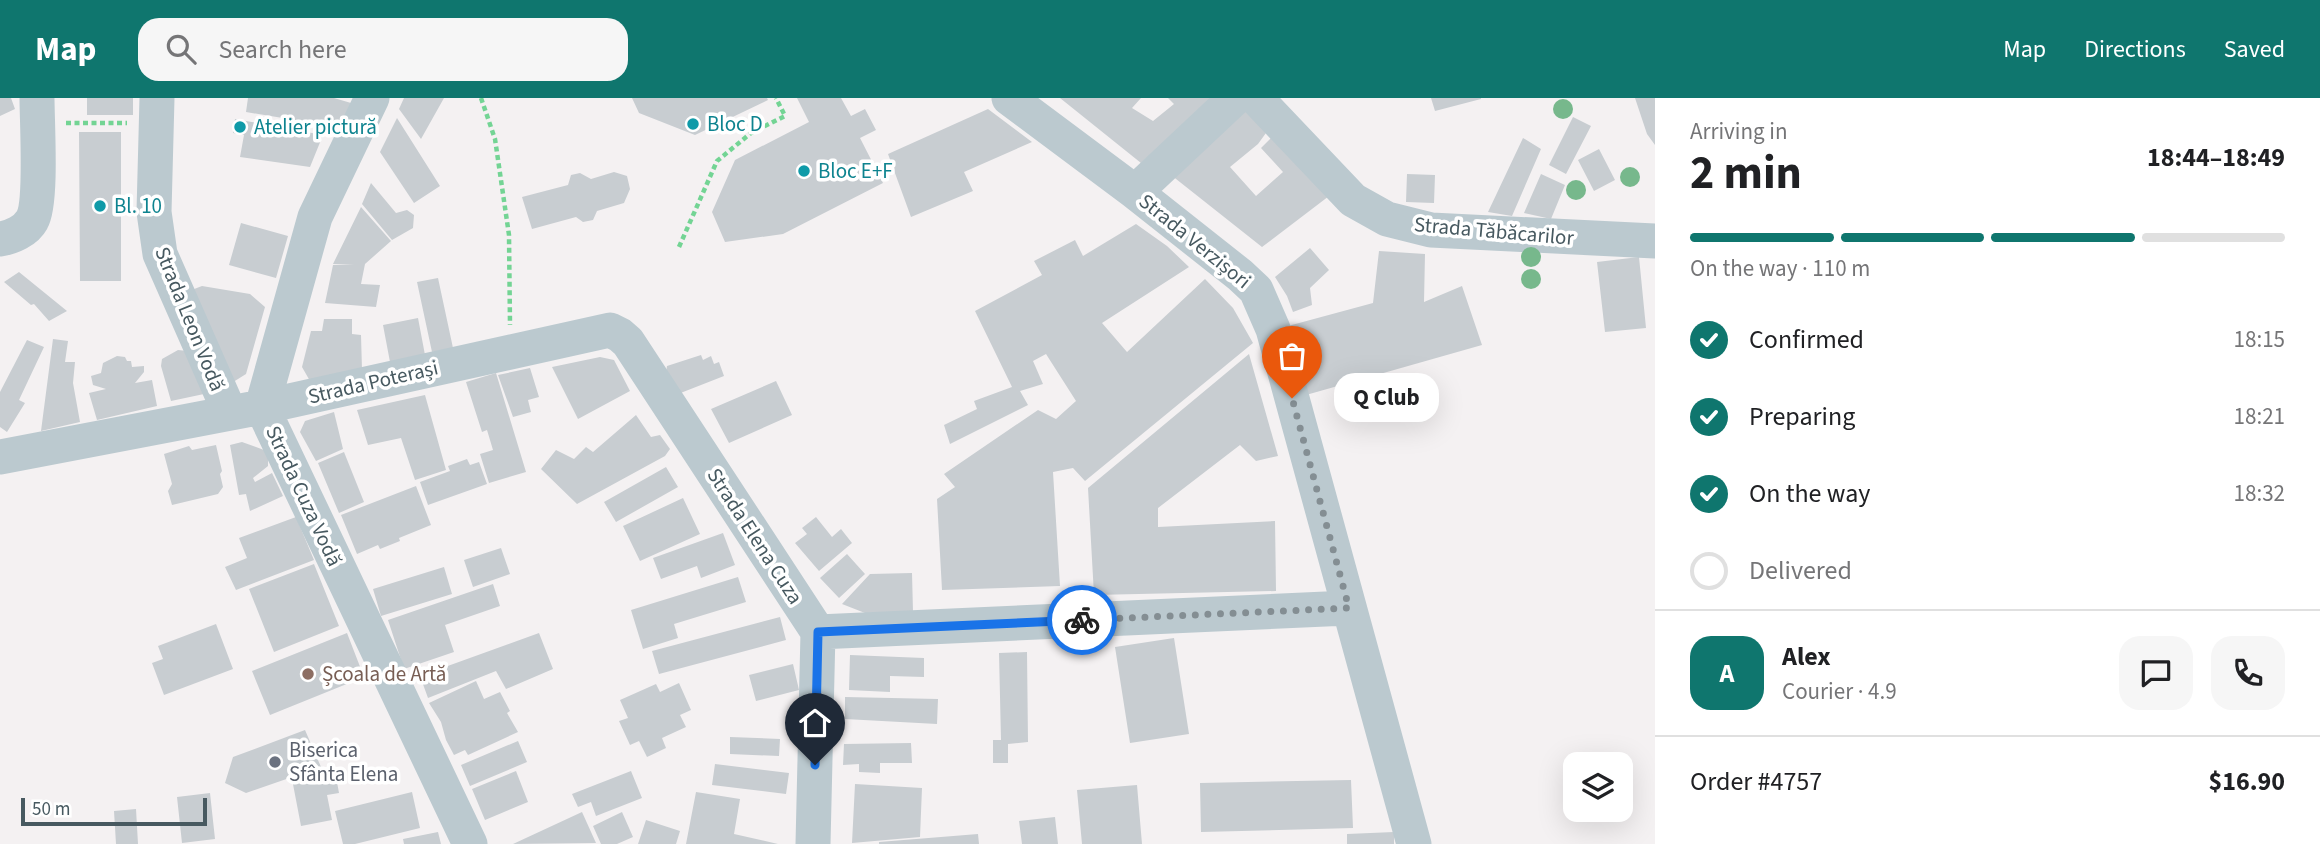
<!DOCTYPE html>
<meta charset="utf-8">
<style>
:root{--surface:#fff;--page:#f6f6f6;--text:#202124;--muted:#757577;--line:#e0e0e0;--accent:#0f766e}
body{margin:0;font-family:"Source Sans 3",sans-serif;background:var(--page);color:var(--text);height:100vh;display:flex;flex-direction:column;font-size:26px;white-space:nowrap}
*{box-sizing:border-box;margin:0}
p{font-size:23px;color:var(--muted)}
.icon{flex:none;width:38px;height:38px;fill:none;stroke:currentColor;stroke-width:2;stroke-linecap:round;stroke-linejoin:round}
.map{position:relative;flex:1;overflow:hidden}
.sheet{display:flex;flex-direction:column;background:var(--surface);width:665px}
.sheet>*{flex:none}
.buttons{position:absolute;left:1563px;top:654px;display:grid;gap:14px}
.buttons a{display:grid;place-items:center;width:70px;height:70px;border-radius:14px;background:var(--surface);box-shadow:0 7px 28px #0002;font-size:35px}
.scale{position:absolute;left:21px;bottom:18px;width:186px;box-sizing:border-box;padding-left:7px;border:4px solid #475960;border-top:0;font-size:19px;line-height:24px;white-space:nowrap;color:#475960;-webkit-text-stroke:5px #fff;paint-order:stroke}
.pin{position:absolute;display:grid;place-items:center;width:60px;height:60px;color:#fff;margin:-72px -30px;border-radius:50% 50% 50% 0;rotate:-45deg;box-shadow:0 0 7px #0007}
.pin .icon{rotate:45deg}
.courier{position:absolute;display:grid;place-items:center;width:70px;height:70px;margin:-35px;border:5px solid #1a73e8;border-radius:50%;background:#fff;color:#222;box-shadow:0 2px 9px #0007}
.bubble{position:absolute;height:49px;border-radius:21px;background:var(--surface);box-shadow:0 7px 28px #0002;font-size:23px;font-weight:700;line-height:49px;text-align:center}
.overview em{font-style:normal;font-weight:700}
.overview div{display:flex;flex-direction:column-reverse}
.overview{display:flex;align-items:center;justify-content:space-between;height:119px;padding:0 35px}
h1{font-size:46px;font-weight:700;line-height:52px}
.bar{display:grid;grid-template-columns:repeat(4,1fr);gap:10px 7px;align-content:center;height:84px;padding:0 35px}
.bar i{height:9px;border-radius:5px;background:var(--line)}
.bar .current{background:var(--accent)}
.bar p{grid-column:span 4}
.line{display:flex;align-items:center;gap:18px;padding:0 35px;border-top:2px solid var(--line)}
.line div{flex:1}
.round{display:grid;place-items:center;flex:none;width:74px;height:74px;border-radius:21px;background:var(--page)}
ol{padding:0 35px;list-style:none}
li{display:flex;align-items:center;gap:21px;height:77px}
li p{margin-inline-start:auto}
li .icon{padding:7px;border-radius:50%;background:var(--accent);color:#fff;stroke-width:4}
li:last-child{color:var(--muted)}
li i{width:38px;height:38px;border:4px solid var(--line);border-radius:50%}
header{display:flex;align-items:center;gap:42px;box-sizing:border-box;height:98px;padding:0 35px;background:var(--accent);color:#fff}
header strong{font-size:33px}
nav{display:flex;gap:38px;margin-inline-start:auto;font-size:24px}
.search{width:490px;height:63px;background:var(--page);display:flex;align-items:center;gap:18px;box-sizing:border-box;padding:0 24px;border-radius:21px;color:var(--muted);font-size:26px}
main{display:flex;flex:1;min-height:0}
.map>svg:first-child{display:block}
</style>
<header>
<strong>Map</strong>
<div class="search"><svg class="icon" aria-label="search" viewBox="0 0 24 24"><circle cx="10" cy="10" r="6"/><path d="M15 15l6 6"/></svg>Search here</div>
<nav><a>Map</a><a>Directions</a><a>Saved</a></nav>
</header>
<main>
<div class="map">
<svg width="1655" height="746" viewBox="0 0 1655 746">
<rect width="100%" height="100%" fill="#f4f1f2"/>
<path fill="#c8cdd1" d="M0 0H11L15 11 0 18Z
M87 0H133V17H87Z
M248 0H334L351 5 343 30 246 14Z
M404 0H444L421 41 399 11Z
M632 0H767L768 2 695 37 639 15Z
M797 0H841L851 18 865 11 876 32 860 40 883 85 783 136 725 144 712 114 735 62 809 24Z
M1060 0H1141L1132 10 1153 23 1174 6 1168 0H1214L1141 65Z
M1431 0H1481V1L1435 13Z
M1635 0H1655V47L1647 36Z
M1248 10 1271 28 1258 46 1230 69 1256 98 1283 74 1261 50 1276 35 1333 95 1262 149 1171 77Z
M988 11 1032 44 964 74 973 93 911 119 888 56Z
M1573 19 1591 28 1566 76 1549 67Z
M397 20 440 88 414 105 380 54Z
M235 21 323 37 310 69 240 59 244 37 233 35Z
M79 34H121V183H80Z
M1523 40 1541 51 1512 118 1488 114Z
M1599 51 1615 82 1594 93 1578 62Z
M614 74 627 78 630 91 624 105 597 113 593 122 583 124 576 119 532 131 522 99 568 87 571 77 580 75 591 81Z
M1407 76 1435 77 1434 105 1406 104Z
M1541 76 1565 87 1551 121 1524 115Z
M371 85 396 115 407 112 414 117 413 130 392 142 362 106Z
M361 109 391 143 365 166 361 186 380 187 376 209 325 205 333 167H354L333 166Z
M241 125 288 138 276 180 229 167Z
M1136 126 1167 148 1189 169 1102 225 1127 254 1205 181 1233 210 1253 245 1085 383 1073 370 1053 374 1060 488 942 492 937 401 955 389 944 376 1038 312 1056 321 1076 303 1046 256 1033 263 1043 286 1020 293 1028 307 950 346 944 327 977 311 974 303 1012 289 975 213 1042 177 1034 163 1075 142 1083 158Z
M1310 150 1329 172 1310 190 1312 207 1293 214 1287 198 1275 179Z
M1379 153 1425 156 1424 204 1462 188 1482 247 1306 297 1288 228 1373 205Z
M1639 159 1646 230 1605 234 1597 164Z
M19 174 67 213 49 223 34 206 31 207 4 184Z
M438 180 453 250 432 254 417 184Z
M202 188 250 196 265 209 246 276 230 286 189 193Z
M418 220 425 257 390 264 383 227Z
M324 221H352V236L361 237 362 272 310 283 302 269 311 233H322Z
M53 241 68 243 65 264H75L73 285 80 324 41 333Z
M27 242 44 249 19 302 25 305 7 334 0 329V294Z
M178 252 187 253 204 296 171 303 161 268 162 261Z
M1249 256 1278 358 1256 363 1240 347 1158 410V429L1275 423 1276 493 1094 497 1088 390Z
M701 257 703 262 711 258 714 266 719 264 724 278 678 296 666 275 667 268Z
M117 258 125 259 127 263H131L132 269 144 268V274L135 285 152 282 157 308 97 322 89 295 106 291 93 287 91 278 101 275 103 265Z
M600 259 614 262 630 293 578 321 552 269Z
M530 270 539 299 528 302 531 314 513 319 498 277Z
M496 275 526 374 489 385 480 356 493 352 487 332 482 334 466 284Z
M776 283 792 317 729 345 711 311Z
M425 297 446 372 415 382 401 340 368 347 357 312Z
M334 314 343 351 316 363 300 334 305 323Z
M636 317 651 339 660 337 670 351 665 358 577 406 541 371 556 352 574 361 586 349 593 354Z
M242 344 264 352 268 358V368L253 380 255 384 272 375 283 398 250 413 246 396 239 397 230 347Z
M216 347 222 373 220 376 223 389 218 396 172 407 168 393 172 386 164 356 189 348 192 352Z
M344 354 364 404 339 415 318 365Z
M467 361 470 367 479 364 487 386 428 407 420 384 450 373 448 368Z
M666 369 678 389 616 424 604 404Z
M416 388 431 427 399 440 400 443 380 451 378 447 357 456 341 417Z
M683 400 700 436 640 463 623 428Z
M296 419 314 462 236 492 225 469 247 460 239 440Z
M816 419 832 439 841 431 852 445 819 473 795 445 807 436 802 430Z
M723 435 735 467 701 480 697 468 661 481 653 460Z
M501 450 510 476 473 489 464 462Z
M847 456 865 476 839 500 820 480Z
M314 466 339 528 274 554 249 491Z
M444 469 452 496 381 518 373 491Z
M912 475 913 514 865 515 842 506 870 476Z
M738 479 746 504 674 526 678 540 643 551 631 512Z
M493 486 500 508 445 527 454 554 404 571 388 522Z
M780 519 786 542 659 576 652 553Z
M216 526 233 571 164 597 152 565 163 561 158 548Z
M347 535 364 579 270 617 252 573Z
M539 535 553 571 506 591 496 573 428 600 420 578Z
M1174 540 1189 636 1130 645 1115 549Z
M1027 554 1028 644 1008 646V665H993V642H1001L999 555Z
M850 557 924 560V579L890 578V594L849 592Z
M793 566 799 592 756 603 749 577Z
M476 583 484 601 500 594 510 613 507 615 518 634 468 657 465 652 454 657 446 642 441 624 429 605Z
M679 585 691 612 680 617 686 629 662 640 666 650 647 659 639 643 630 647 619 623 628 620 620 602 656 586 660 594Z
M845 599 938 601 937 626 845 621Z
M305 632 321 669 246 695 225 685 233 659Z
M730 639 780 641 779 658 730 656Z
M518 643 527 664 470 688 461 667Z
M911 645 912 665H880V675L859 674V666L843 667 844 646Z
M715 666 789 675 786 696 712 687Z
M335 673 339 695 327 697 332 722 301 728 292 681Z
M516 673 528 704 485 722 472 691Z
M631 673 642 700 596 718 591 704 578 709 572 696Z
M1351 682 1353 730 1201 734 1200 685Z
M855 686 922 690 920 739 852 745Z
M1137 687 1142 746H1082L1077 692Z
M412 694 420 730 355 746H343L335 713Z
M696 694 740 701 734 736 778 746H686Z
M210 695 215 741 182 745 177 699Z
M136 711 138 746H116L114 713Z
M582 714 596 745 513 746Z
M622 714 633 739 617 746H601L593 728Z
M1055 719 1058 746H1022L1019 723Z
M646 722 680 733 676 746H638Z
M438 734 441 746H404L403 741Z
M1394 734V746H1347V736Z
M978 736 979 746H879V744Z"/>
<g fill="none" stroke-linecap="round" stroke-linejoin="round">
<path stroke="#73d494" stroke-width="4.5" stroke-dasharray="5 3.5" stroke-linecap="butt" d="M481 0 495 41 509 137 510 227
M66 25H127
M679 149 717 63 751 35 785 18 776 0"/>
<path stroke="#bbc9cf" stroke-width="35" d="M157 0 154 114 160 156 230 315
M372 0 315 119 262 309 470 746
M1009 0 1135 94 1240 177 1256 192 1273 231 1414 746
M1256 0 1353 102 1387 121 1431 132 1655 143
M1135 94 1235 0
M0 141C12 139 26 133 32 122 42 105 37 24 37 0
M0 359 262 309 610 232 620 237 628 244 818 534 813 746
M818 534 1348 510"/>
</g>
<g fill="#77b88c">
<circle cx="1563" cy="11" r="10"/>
<circle cx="1630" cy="79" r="10"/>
<circle cx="1576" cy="92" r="10"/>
<circle cx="1531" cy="159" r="10"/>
<circle cx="1531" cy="181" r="10"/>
</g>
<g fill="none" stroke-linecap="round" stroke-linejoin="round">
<path stroke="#848e93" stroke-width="7" stroke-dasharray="0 12.6" d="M1082 522 1349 510 1292 300"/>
<path stroke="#1a73e8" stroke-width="9" d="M815 667 818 534 1082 522"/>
</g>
<g fill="#0f9aa8" stroke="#fff" stroke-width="2.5">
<circle cx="693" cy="26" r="7"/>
<circle cx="240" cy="29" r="7"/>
<circle cx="804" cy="73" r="7"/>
<circle cx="100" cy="108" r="7"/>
</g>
<circle fill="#8d6e63" stroke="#fff" stroke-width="2.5" cx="308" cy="576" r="7"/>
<circle fill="#6b7280" stroke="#fff" stroke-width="2.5" cx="275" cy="664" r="7"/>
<g text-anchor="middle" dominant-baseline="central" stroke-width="7" stroke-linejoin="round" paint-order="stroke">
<g font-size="21" fill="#0d838f" stroke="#fff" text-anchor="start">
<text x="707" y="26">Bloc D</text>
<text x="254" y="29">Atelier pictură</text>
<text x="818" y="73">Bloc E+F</text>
<text x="114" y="108">Bl. 10</text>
</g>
<g font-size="21" fill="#475960" stroke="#fff">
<text transform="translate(1494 133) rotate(5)">Strada Tăbăcarilor</text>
<text transform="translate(1195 143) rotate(39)">Strada Verzișori</text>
<text transform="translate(190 221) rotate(68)">Strada Leon Vodă</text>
<text transform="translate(373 284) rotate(-13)">Strada Poterași</text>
<text transform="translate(304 398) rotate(65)">Strada Cuza Vodă</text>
<text transform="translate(755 438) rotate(57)">Strada Elena Cuza</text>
</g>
<g font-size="21" fill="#785e54" stroke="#fff" text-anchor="start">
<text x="322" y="576">Școala de Artă</text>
</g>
<g font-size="21" fill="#5b616d" stroke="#fff" text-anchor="start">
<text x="289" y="652">Biserica<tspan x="289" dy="24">Sfânta Elena</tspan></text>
</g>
</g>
</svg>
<div class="buttons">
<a><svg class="icon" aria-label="layers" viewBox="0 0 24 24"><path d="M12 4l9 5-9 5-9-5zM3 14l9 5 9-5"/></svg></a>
</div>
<div class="scale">50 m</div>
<div class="pin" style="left:1292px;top:300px;background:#ea580c"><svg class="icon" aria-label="bag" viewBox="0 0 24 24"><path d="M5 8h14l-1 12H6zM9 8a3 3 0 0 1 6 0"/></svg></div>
<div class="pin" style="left:815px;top:667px;background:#1f2937"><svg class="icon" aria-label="home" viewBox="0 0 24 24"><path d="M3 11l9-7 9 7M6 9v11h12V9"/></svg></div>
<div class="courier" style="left:1082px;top:522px"><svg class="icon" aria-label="bike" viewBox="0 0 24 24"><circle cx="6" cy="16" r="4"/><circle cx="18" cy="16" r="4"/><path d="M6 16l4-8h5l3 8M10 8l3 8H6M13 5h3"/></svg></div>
<div class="bubble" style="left:1334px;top:275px;width:105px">Q Club</div>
</div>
<section class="sheet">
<div class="overview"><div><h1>2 min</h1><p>Arriving in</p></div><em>18:44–18:49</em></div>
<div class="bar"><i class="current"></i><i class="current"></i><i class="current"></i><i></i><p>On the way · 110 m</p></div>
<ol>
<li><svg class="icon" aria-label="check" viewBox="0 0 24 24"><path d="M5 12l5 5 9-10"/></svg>Confirmed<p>18:15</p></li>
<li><svg class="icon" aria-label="check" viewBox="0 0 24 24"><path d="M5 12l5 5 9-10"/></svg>Preparing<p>18:21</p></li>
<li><svg class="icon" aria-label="check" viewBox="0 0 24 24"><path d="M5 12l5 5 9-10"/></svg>On the way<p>18:32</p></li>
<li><i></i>Delivered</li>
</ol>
<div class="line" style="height:126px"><b class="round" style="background:var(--accent);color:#fff">A</b><div><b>Alex</b><p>Courier · 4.9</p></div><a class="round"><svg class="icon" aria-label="chat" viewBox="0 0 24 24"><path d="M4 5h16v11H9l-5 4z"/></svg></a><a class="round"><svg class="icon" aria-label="phone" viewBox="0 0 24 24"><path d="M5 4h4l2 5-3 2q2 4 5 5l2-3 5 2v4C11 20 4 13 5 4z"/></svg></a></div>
<div class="line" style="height:91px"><div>Order #4757</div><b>$16.90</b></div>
</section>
</main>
